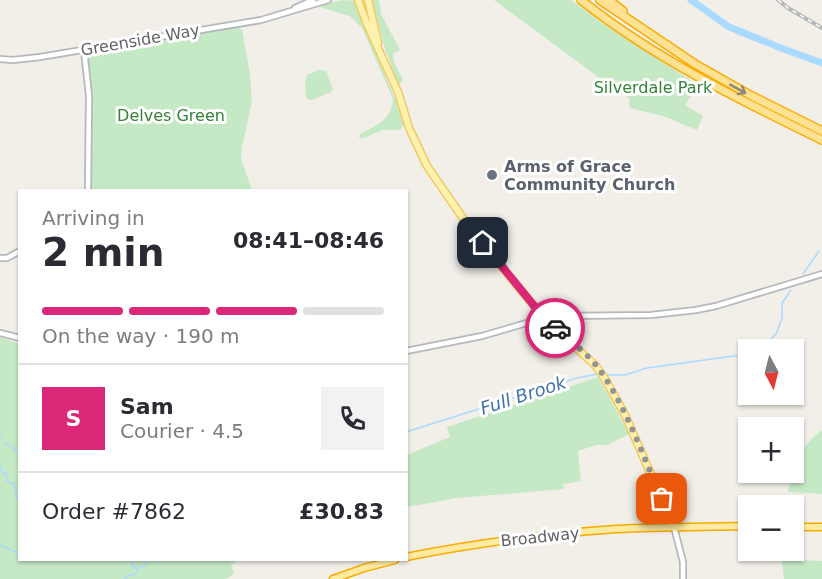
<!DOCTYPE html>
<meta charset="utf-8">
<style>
:root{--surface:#fff;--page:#f2f2f3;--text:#2b2b33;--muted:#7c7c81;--line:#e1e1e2;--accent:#db2777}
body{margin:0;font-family:"DejaVu Sans",sans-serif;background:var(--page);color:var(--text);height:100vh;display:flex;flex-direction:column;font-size:22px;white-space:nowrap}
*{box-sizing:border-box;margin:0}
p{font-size:20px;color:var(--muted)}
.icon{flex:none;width:33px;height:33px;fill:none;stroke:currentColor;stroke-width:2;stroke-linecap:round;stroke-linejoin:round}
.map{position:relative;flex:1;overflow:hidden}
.side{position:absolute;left:18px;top:189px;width:390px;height:372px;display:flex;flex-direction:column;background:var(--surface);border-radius:0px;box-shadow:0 2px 4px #0004}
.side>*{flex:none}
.needle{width:39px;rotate:173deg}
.buttons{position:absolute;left:738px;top:339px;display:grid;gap:12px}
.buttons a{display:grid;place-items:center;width:66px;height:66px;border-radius:0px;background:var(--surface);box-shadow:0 2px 4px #0004;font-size:30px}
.pin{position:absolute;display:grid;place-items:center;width:51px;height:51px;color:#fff;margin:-26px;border-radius:12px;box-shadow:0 3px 9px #0006}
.courier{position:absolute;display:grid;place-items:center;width:60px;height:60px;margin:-30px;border:4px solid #db2777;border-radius:50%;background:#fff;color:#222;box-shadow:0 2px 8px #0007}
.summary em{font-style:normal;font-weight:700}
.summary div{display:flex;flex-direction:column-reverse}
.summary{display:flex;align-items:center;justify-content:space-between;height:102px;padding:0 24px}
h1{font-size:39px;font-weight:700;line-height:45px}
.bar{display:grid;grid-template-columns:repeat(4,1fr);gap:9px 6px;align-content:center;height:72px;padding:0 24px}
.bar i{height:8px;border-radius:4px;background:var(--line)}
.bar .active{background:var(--accent)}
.bar p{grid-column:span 4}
.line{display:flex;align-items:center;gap:15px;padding:0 24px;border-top:2px solid var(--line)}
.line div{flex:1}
.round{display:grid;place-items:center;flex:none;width:63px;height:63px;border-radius:0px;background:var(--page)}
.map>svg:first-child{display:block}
</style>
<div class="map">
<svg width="822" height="579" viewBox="0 0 822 579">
<rect width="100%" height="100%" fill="#f1efe8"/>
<path fill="#c5e8c5" d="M343 0 354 1 398 106H397C400 110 406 119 404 124 404 126 401 128 400 130H383L361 139 359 137 360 134C376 126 392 120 393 99L362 28 350 16 320 7 321 5Z
M372 0H379L381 11 380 12 400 50 393 54 394 62 403 80 399 85 385 49Z
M494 0H571L602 23 698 85 685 105 703 116 697 130 663 116 630 108 629 98 613 88Z
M238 27 242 30 250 74 252 101 242 147 241 159 252 190H92L91 84 87 58 88 54 91 52Z
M319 70 326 71 333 89 331 92 312 100H309L306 97 305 81 307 75Z
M0 337 19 344 20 560H238L231 565 234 574 226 579H0Z
M598 377 629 434 607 445H596L578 451 581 481 563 484 564 489 457 498 407 507V455L450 437 447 427Z
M822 430V494L788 492 791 473 794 472C794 455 810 440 822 430Z
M794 533H802L800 535 801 560 822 561V579H784L782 561H795Z"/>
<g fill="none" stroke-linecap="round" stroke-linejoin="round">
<path stroke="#aadaff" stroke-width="1.5" d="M803 274 819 251
M751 350 769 341 776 334 782 318V303L791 290
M606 375H625L647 368 741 355 748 350
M406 432 577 378 598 374
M0 437 2 438
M4 442 20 453
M0 466 3 473 7 474V481L14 484C17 488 15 493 17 498L20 499
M0 545 18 553
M133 560 132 565 136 568
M125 579 130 575 136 574 138 568 143 566 148 560"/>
<path stroke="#aadaff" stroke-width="7" d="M691 0 729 27 786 50 822 63"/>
<defs>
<path id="tertiary" d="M295 8 313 0
M84 50 89 96 88 190
M0 59 13 60 40 57 261 20 328 0
M0 258H7L20 251
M0 333 20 338
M406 351 482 336 544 318 562 316 651 315 696 310 716 306 822 274
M674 527 683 562V579"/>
<path id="primary" d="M358 0 367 24 398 92 409 128
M368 0 378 43
M411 132 427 166 469 227 544 318 596 366 605 379 625 415 674 527"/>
<path id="trunk" d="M794 527H822
M406 557C476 543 545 534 616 529 660 527 704 527 748 526
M333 579 364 568 395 560"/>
<path id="motorway" d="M581 0C654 58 738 99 822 140
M600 0 695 64 750 95 822 131
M609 0 623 11"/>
</defs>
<use href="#tertiary" stroke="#b5b8bc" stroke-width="8"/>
<use href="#primary" stroke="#f2c960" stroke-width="9"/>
<use href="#trunk" stroke="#f9ab00" stroke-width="9"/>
<use href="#motorway" stroke="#f9ab00" stroke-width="10"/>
<use href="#tertiary" stroke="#fff" stroke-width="4.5"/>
<use href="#primary" stroke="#fff2af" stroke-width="6"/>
<use href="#trunk" stroke="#feeaa1" stroke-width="6"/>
<use href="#motorway" stroke="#fde293" stroke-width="7"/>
<defs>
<path id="rail" d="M778 0 788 8 822 28"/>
</defs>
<use href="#rail" stroke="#b6b7b8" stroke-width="4"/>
<use href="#rail" stroke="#fff" stroke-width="1.5" stroke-dasharray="4.5" stroke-linecap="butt"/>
</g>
<defs><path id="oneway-shaft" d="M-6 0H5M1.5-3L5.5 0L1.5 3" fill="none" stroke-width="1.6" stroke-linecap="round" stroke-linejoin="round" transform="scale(1.5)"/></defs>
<use stroke="#8e8975" href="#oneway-shaft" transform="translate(738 89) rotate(29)"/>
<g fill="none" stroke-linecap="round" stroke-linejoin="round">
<path stroke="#929495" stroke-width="6" stroke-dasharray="0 10.8" d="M555 328C569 340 588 354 599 369 626 406 643 457 662 499"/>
<path stroke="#db2777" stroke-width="8" d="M483 243 544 318 555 328"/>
</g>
<circle fill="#6b7280" stroke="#fff" stroke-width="2" cx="492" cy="175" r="6"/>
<g text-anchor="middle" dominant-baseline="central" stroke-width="6" stroke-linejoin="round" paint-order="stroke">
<g font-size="16" fill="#5f6368" stroke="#fff">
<text transform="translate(140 40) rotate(-10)">Greenside Way</text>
<text transform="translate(540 537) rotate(-6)">Broadway</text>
</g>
<g font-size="16" fill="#348238" stroke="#fff">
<text x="653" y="87">Silverdale Park</text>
<text x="171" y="115">Delves Green</text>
</g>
<g font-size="16" font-weight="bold" fill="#5b616d" stroke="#fff" text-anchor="start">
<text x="504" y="166">Arms of Grace<tspan x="504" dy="18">Community Church</tspan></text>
</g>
<g font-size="18" font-style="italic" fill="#4174aa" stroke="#fff">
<text transform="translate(523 395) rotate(-18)">Full Brook</text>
</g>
</g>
</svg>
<div class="buttons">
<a><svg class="needle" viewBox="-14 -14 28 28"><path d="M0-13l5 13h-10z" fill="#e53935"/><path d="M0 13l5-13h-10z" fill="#7c7c81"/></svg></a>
<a>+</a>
<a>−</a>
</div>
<div class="pin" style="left:662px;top:499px;background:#ea580c"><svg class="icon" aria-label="bag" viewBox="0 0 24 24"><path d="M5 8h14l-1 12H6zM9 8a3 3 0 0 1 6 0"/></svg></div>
<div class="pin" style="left:483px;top:243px;background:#1f2937"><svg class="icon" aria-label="home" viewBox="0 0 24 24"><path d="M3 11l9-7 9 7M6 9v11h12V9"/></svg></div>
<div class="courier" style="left:555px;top:328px"><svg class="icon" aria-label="car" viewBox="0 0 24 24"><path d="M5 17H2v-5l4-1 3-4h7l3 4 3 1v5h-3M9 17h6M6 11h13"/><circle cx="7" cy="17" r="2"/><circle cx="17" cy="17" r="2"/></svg></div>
<section class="side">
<div class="summary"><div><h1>2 min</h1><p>Arriving in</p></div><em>08:41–08:46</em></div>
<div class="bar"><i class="active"></i><i class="active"></i><i class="active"></i><i></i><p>On the way · 190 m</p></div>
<div class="line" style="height:108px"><b class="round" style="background:var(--accent);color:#fff">S</b><div><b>Sam</b><p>Courier · 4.5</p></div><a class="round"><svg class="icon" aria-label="phone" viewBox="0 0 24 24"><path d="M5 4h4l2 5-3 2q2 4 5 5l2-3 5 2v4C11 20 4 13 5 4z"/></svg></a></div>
<div class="line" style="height:78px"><div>Order #7862</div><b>£30.83</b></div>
</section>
</div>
